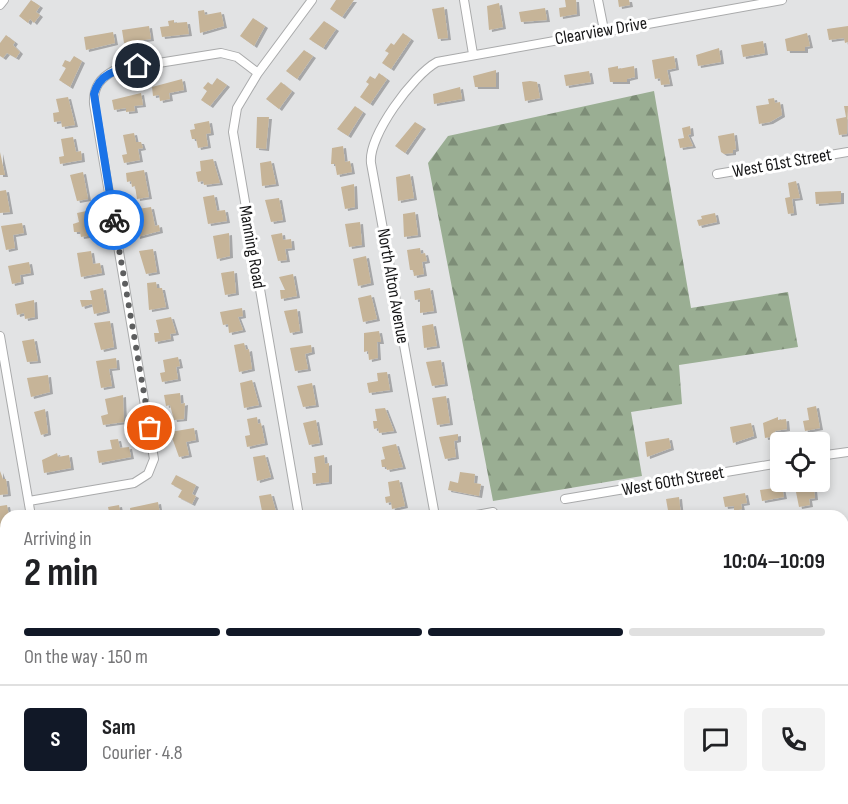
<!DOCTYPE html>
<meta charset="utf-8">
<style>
:root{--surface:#fff;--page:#f2f2f2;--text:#202124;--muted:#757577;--line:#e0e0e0;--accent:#111827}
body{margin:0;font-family:"Sofia Sans Condensed",sans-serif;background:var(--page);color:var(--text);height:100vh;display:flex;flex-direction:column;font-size:22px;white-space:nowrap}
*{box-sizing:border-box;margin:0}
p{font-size:20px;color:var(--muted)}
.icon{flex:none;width:33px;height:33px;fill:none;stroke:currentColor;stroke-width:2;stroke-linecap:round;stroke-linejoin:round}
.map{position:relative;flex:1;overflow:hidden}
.panel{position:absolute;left:0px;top:510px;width:849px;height:294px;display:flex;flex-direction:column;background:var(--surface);border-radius:18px 18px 0 0;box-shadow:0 3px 9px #0003}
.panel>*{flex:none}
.fabs{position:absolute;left:770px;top:432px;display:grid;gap:12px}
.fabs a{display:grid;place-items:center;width:60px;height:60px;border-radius:6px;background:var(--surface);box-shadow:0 3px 9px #0003;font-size:30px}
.pin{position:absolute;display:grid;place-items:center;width:51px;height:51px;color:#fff;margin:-26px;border:3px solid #fff;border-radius:50%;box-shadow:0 2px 6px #0007}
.courier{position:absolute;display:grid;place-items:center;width:60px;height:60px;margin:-30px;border:4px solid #1a73e8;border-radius:50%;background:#fff;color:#222;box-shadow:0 2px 8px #0007}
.summary em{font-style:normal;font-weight:700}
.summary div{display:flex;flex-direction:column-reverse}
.summary{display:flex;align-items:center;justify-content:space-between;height:102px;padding:0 24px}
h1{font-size:39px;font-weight:700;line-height:45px}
.bar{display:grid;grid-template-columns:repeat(4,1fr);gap:9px 6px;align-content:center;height:72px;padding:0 24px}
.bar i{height:8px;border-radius:4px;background:var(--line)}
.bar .on{background:var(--accent)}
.bar p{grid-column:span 4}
.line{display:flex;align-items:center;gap:15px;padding:0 24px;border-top:2px solid var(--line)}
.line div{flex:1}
.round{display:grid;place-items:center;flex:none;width:63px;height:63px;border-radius:6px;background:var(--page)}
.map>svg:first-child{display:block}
</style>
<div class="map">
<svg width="848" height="804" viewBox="0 0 848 804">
<defs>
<pattern id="grass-tufts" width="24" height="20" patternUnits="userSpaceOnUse" patternTransform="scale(1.5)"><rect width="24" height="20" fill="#b7cab0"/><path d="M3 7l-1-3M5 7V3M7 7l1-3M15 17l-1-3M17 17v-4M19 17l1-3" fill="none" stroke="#9dad97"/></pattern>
<pattern id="forest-firs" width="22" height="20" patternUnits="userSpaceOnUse" patternTransform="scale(1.5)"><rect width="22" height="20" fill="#9aae93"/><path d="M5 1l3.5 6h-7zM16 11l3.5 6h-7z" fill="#7d8d77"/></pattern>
<filter id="shadow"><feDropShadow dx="3" dy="2" stdDeviation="0" flood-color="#0004"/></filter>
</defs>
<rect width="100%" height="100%" fill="#e2e3e4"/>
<path fill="url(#grass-tufts)" d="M0 699H6V798H17L0 799Z
M283 798H331L333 804H279Z
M468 798H539L540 804H471Z"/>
<path fill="url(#forest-firs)" d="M654 91 691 308 788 292 798 347 679 365 682 404 631 412 642 476 493 501 428 163 448 136Z"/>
<path fill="#c6b498" filter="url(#shadow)" d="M31 0 40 6 36 12 40 15 34 23 30 19 28 23 19 16Z
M336 0H354L342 17 330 9Z
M565 0H576L577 14 560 17 559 8 566 7Z
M618 0H629L630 5 619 7Z
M499 3 503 27 489 30 487 6Z
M444 7 448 38 438 39 432 9Z
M545 8 547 20 521 22 519 12Z
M204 10 205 15 221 12 224 26 200 33 198 11Z
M253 18 265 26 254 46 240 36Z
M174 20V23L187 22 189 34 162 37 160 27 169 26 168 21Z
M324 21 336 29 323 48 309 39Z
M149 26 151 39 124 43 122 30Z
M848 26V42L845 43 844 38 829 40 827 29Z
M113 32 115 43 86 50 84 37Z
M403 33 411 39 391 69 382 63 389 53 385 51 391 43 394 45Z
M807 33 810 46 805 47V51H787L785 39Z
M6 35 15 42 13 45 20 52 16 58 7 53 3 58 0 56V43Z
M763 41 765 53 743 57 741 45Z
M719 48 721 62 698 66 696 55Z
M304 50 313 56 297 79 286 71Z
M74 56 82 61 70 87 59 80 66 68 62 66 65 60 70 62Z
M674 56 676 68 667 70 670 84 661 85 660 78 655 79 652 60Z
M618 66V69L634 66 635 77 627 79V82H610L608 68Z
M496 70V87H475L473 76Z
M589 71 591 82 566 86 564 75Z
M379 73 387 79 370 104 360 97 369 84 366 82 370 76 375 79Z
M217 78 227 85 210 106 201 100 207 91 203 88 208 82 212 85Z
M182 79 184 90 169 93 170 99 160 101 159 95 153 96 152 87Z
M530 81 537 82 540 98 525 101 522 82Z
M281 82 292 91 279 109 266 99Z
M460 87 462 99 434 104 433 94Z
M141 93 143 105 134 106 135 111 126 112V108L114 110 112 100Z
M68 97 75 125 62 127 61 121 54 122 53 113 59 112 56 99Z
M774 98 775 103 780 102 782 115 770 122 759 124 756 106 769 104 768 99Z
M355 106 363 112 348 136 337 129Z
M844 106H848L847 134 839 135 836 119 846 117Z
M257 117H269L266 149 256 148Z
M209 121 211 133 206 134 208 146 198 148 196 139H192L190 130 195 129 194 124Z
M415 122 423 127 405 153 395 146Z
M690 126 691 134 688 135 693 146 680 148 678 139 684 138 682 128Z
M134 133 136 142H141L143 148 138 149 140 160 124 163 122 155 127 154 123 135Z
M734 133 736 149 733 150V153L724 154 721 152 718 136Z
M73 137 76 152 81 151 82 160 60 164 59 157 64 156 61 139Z
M343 146 345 162 350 161 352 172 337 175 335 164H331L332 148Z
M0 152 5 175H0Z
M213 159 220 183 204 185 203 181 198 182 196 172 201 171 200 161Z
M271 161 276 184 262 186 260 163Z
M144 170 149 197 137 199 135 186 132 187 131 181 127 182 126 173Z
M83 172 88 199 77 201 70 175Z
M410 174 414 198 398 201 396 177Z
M796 181 800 198 792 199 794 213 788 214 785 198 790 197 788 183Z
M354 184 355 207 345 209 341 187Z
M6 190 10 212 0 213V191Z
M841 191V202L816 204 815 192Z
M214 195 217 211 225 210 227 221 208 224 203 197Z
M279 198 283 220 271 222 265 200Z
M151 207 155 226 159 225 160 231 137 237 136 228 141 227 138 209Z
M91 210 93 235 81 237 80 232H74L73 224 79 222 77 213Z
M415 212 418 235 404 237 403 214Z
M715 213 717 222 699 226 697 220 702 219 701 216Z
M360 222 362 245 349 247 345 224Z
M22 223 24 233 13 235 15 248 6 250 1 226Z
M229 233 230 256 217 259 213 236Z
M282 233 283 240 291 239 292 248 285 249 287 260 278 261 271 235Z
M420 248 421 254 425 253 427 261 422 262 424 274 414 276 413 270H410L407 250Z
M153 249 157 272 146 274 139 251Z
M91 251 93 264 100 263 102 273 81 277 77 253Z
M366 256 371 283 358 286 353 259Z
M29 262 31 273 20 275 21 282 12 284 8 266Z
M234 271 236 293 225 295 221 273Z
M293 274 297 296 281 299 280 290H285L279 277Z
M156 282 157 288H162L166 307 149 310 147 283Z
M103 288 107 311 94 314 92 304 82 307 80 300H92L90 291Z
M430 288 434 311 420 313V299L415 300 414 291Z
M371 295 377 319 363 322 358 298Z
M34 300 35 317 25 319 24 313 17 315 15 304Z
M242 308 243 316 238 317 243 330 229 333 228 324 223 325 220 312Z
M297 309 300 331 290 333 284 311Z
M171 317 176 333 170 334 171 339 155 342 154 333H159L156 320Z
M110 321 114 347 101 350 94 323Z
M433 324 437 346 424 348 422 326Z
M379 331 381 342H377L378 358 369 360 368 351 364 352V333Z
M34 339 38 361 27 362 22 341Z
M244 343 246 350 249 349 252 369 239 372 234 345Z
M311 345 312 352 305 354 308 369 295 371 290 348Z
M178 357 180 366 176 367 178 379 162 382 160 373 165 372 163 360Z
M116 358 117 368 109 369 112 386 101 388 96 361Z
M441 360 445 384 432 386 426 362Z
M387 372 390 390 369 393 367 383 378 381 377 373Z
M48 375 50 392 31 397 27 378Z
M252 380 259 405 244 408 240 383Z
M312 383 316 405 303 407 297 386Z
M180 393 181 404 185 403 184 419 174 420 170 405 166 406 164 395Z
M123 395 124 422 103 425 101 416 108 414 105 399Z
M446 396 450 423 437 425 432 398Z
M816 406 820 428 805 431 803 421 809 420 807 408Z
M385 408 394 431 379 433 378 428 374 429 373 421H377L375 409Z
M45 409 48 433 41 435 34 412Z
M257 417 258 424 261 423 265 443 247 447 245 436 250 435 247 419Z
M778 417V420L786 419 787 429 775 431 776 436 765 438 763 423Z
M316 420 320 443 309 445 303 423Z
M751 423 754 436 733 443 730 427Z
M194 428 196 440 186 442 189 455 179 457 170 432Z
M458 434V440L454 441 456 457 445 459 439 437Z
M669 438 671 448 647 457 645 442Z
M118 439 120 448 129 447 131 457 99 463 97 451 112 449 110 440Z
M396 444 403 467 387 470 386 467H382L381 460 385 459 382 447Z
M57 453 58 457 69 455 71 468 44 473 42 460Z
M265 455 271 477 257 481 253 457Z
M324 455 325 464 329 463V482L313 484 312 473H316L314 457Z
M0 471 3 479H6L8 494 0 495Z
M460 472 475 474 474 483 481 484 479 496 448 490 450 481 458 483Z
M176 475 196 485 192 494 196 496 192 504 178 497 182 490 171 484Z
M399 480 405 506 392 509 391 502 386 503 385 497 390 496 388 482Z
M782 487 784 497 762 501 760 490Z
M804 488V491L814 489 815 498 809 499 810 505 799 507 796 492Z
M745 493 747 503 741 504 742 509 734 511V506L725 507 723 497Z
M271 494 277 515 263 516 259 496Z
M679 497 681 516H669L666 499Z
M158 502 160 514 131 516 130 508Z
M7 505 9 516H6V534L0 535V506Z
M119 505 121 516H110L108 507Z
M843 585 845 590H848V600L843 601Z
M650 798H664L665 802 670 801 671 804H652Z
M723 798H733L735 804H724Z
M797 798H809L810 802 798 804Z"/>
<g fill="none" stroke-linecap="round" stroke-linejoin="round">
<defs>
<path id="street" d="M464 0 473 54
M598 0 604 30
M0 5 4 0
M717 174 848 152
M0 336 31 516
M819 456 848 452
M565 499 780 463
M29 501 134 483 148 474 154 459 94 104C93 87 100 78 115 70L221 53 237 57 258 73
M299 516 233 132 237 108 258 73 312 0
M435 516 371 163C368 136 413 75 437 62L782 0
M471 516 493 512
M843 636 848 635
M0 639 6 638
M397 798 400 804
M619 798 620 804
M767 798 768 804
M262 804 267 798"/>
</defs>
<use href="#street" stroke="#a9aaab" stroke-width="10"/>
<use href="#street" stroke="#fff" stroke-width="8"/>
</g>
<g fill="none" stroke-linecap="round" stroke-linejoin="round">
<path stroke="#5d5e5f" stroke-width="6" stroke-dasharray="0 10.8" d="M114 220 150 428"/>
<path stroke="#1a73e8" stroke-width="8" d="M114 220 94 94C100 72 118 70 138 66"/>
</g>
<g text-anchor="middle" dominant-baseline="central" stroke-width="6" stroke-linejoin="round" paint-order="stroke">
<g font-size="18" fill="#161617" stroke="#fff">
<text transform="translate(601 31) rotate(-10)">Clearview Drive</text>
<text transform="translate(782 163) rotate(-10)">West 61st Street</text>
<text transform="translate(252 247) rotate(80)">Manning Road</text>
<text transform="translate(393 286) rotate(80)">North Alton Avenue</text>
<text transform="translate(673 481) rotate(-10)">West 60th Street</text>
</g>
</g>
</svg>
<div class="fabs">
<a><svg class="icon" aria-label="locate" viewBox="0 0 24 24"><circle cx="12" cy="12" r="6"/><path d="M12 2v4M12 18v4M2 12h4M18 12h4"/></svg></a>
</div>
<div class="pin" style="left:150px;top:428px;background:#ea580c"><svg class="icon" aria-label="bag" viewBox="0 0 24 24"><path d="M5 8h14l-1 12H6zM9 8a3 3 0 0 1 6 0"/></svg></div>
<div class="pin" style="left:138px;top:66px;background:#1f2937"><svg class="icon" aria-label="home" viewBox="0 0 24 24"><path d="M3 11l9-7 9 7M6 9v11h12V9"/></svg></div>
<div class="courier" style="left:114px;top:220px"><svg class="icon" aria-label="bike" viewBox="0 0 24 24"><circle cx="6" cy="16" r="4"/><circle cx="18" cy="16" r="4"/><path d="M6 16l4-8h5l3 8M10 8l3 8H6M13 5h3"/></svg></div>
<section class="panel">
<div class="summary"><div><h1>2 min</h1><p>Arriving in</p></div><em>10:04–10:09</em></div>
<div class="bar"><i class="on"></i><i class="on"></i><i class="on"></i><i></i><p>On the way · 150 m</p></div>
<div class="line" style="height:108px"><b class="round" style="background:var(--accent);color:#fff">S</b><div><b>Sam</b><p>Courier · 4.8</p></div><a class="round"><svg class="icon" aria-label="chat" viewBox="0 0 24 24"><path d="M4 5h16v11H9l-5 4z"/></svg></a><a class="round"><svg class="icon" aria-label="phone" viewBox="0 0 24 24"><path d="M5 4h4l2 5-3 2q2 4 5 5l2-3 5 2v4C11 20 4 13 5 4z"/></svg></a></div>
</section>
</div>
